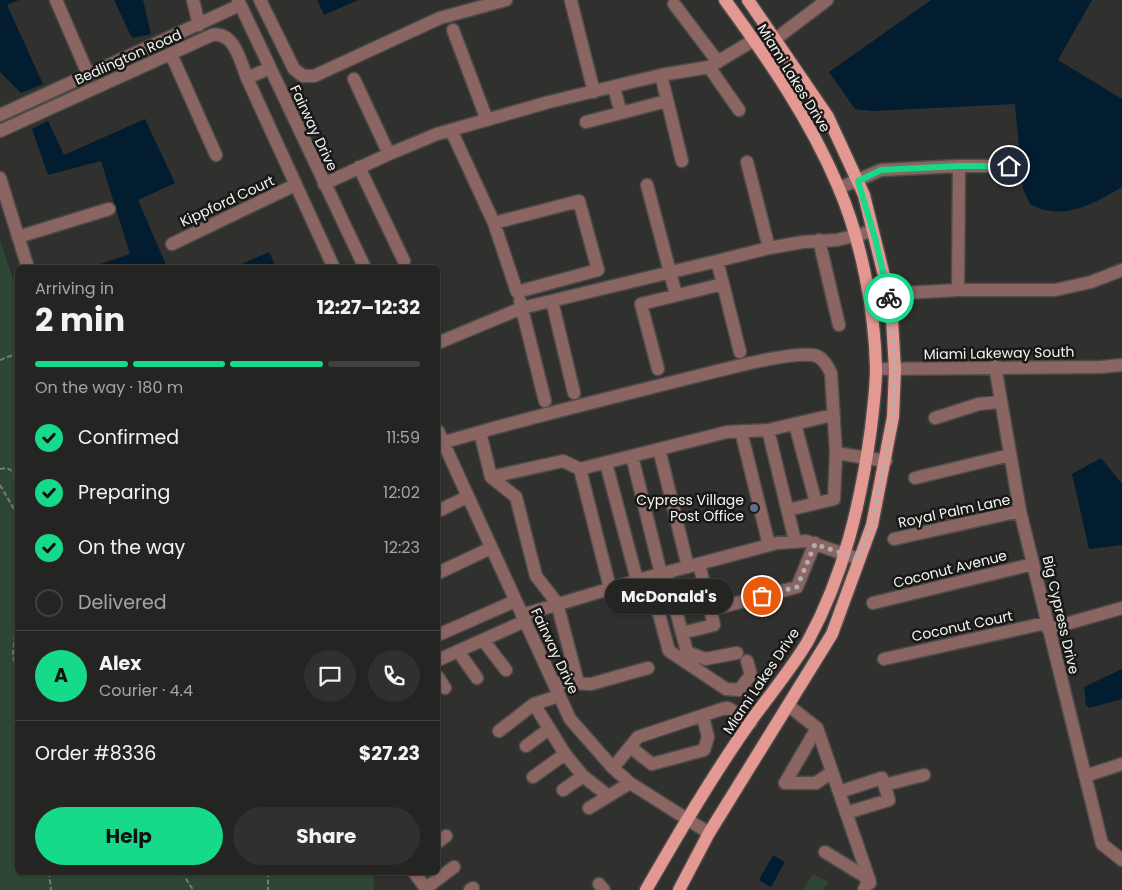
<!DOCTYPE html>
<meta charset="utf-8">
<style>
:root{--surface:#242422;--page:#30302f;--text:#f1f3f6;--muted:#a3a4a5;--line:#414140;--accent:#16d989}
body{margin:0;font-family:Poppins,sans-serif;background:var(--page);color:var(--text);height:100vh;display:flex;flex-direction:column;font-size:19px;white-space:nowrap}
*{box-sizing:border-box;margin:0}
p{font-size:16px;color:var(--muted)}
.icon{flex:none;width:28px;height:28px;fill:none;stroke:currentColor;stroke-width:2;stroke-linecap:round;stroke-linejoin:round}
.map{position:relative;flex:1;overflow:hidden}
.drawer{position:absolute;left:15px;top:265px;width:425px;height:610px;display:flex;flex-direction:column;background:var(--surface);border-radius:8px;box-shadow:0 1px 4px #0004,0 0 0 1px var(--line)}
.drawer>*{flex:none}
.pin{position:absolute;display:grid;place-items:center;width:42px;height:42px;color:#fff;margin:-21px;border:2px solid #fff;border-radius:50%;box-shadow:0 1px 5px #0007}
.courier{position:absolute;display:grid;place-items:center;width:50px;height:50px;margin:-25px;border:4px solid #16d989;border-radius:50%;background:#fff;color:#222;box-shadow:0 1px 6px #0007}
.bubble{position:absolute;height:35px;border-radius:18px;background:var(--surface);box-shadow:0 1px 4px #0004,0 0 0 1px var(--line);font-size:16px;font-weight:700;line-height:35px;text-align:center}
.headline em{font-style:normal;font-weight:700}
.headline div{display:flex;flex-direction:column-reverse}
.headline{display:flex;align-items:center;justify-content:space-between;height:85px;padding:0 20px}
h1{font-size:32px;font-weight:700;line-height:38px}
.bar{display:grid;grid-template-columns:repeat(4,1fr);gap:8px 5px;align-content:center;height:60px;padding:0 20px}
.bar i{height:6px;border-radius:4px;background:var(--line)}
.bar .active{background:var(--accent)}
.bar p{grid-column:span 4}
.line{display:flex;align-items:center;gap:12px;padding:0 20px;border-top:1px solid var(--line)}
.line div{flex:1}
.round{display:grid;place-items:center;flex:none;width:52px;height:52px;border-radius:26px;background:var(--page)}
ol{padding:0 20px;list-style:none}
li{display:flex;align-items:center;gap:15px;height:55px}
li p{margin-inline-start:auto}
li .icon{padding:5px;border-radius:50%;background:var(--accent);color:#111;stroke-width:4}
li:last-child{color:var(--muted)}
li i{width:28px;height:28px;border:2px solid var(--line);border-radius:50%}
.button{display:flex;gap:10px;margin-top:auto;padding:10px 20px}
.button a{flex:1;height:58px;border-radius:30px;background:var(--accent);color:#111;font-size:20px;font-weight:700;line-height:58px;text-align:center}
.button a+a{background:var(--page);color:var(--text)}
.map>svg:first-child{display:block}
</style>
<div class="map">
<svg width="1122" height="890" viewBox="0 0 1122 890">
<rect width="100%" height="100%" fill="#30302e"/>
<path fill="#2d4734" d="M0 240 18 294V872L373 873 374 890H0Z
M813 874 828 882 823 890H803Z"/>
<path fill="#021d30" d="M0 0H19L7 5 43 84 21 93 0 72Z
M114 0H143L151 34 132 38Z
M317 0H358L324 15Z
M931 0H1092L1058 60 1122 99V187C1093 204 1063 222 1030 204L1023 189 1015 104 872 111 855 109 829 72Z
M145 119 175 183 138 200 167 267H91L130 254 101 161 48 175 32 129 48 121 64 155Z
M269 252 276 267H235Z
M1101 458 1122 484V545L1089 549 1072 474Z
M1122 669V699L1089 708 1086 705 1084 687Z
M773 855 785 862 771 887 759 880Z"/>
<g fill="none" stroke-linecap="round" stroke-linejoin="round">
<defs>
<path id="minor" d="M56 0 88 74
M193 0 199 25
M238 0 365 268
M260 0 294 69 303 76H314L440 18 506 0
M571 1 594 92
M674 4 718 62
M453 30 487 120
M761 50 827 0
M171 54 216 155
M709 67 739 110
M270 68 247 78 334 268
M661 75 682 161
M354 79 389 154 437 134 549 102 661 75 709 67 754 40
M614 88 621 113
M0 115 240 5
M586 122 667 101
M451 130 494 223 517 292 598 270 579 201 494 223
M0 131 212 35C234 31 240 60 247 78
M747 162 769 248
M359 167 404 261
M0 178 28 268
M324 184 389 154
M647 185 676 295
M839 188 881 170 959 166H1009
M18 237 109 209
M819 240 839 325
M172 244 295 185
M723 284 717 261 769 248 803 242 837 240 873 231
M958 290 959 166
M905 293 958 290H1055L1091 282 1122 270
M520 301 545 401
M552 301 574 393
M440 342 522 308 717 261
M995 366 1020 511 1102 844 1122 860
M658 369 641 304 723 284 740 352
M876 369 1101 367 1122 365
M935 418 979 404 999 402
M795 424 816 503
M438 431 570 719 613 768 630 783 709 833
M741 431 769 545
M438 444 480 432
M659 449 688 567
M632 456 661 574
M606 463 637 580
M491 477 563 461 580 469
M915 478 1010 455
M788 510 834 499 836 453
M438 511 467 497
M894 539 1020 511
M795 541 768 430 833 415
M438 573 491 548
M666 573 687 652 705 659 737 653
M649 577 669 651 726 689 739 690 751 675 747 661
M610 588 580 469 727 432 768 430
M674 603 707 594
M873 603 1033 564
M710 610 797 587 815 543
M522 615 649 577 777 543 806 541 859 559
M1048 629 1122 608
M682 633 714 625 699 564
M438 635 515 601
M483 640 506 670
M458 651 477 678
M884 659 1046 623
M438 660 525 621
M438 677 445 688
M553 682 591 684 648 668
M578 683 557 603 536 576 516 497 491 477 480 432C555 411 630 393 705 374 731 368 788 352 813 355 822 356 827 365 831 373L836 453 886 461
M559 696 534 704 565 754 583 776 607 795
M789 706 817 728 869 879 864 890
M817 728 785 783H816L832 772
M499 731 534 704
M526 746 549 729
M630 747 652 764 704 750 708 737 703 717
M613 768 638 737 722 709 728 708 751 722
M1085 776 1122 764
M533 777 565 754
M884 785 924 775
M563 790 583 776
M839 792 882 778 889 800 846 813
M589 808 630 783
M438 842 446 836
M825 852 869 879 870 883
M414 872 427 890
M599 884 604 890
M426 888 454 867
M470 890 473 888"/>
<path id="major" d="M646 890C680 831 714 773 753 718 772 692 792 668 808 641 844 575 861 502 871 428 873 409 876 389 876 369 875 311 861 239 838 186 809 118 768 59 725 0
M679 890 709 833 832 634 872 525 893 417 895 369 891 304 864 195 828 117 748 0"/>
</defs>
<use href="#minor" stroke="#4c4b4a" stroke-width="15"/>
<use href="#major" stroke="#4c4b4a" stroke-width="15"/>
<path stroke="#7a7978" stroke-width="2" stroke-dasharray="5 2.5" stroke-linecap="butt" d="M0 360 18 353
M0 469 7 468 18 475
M0 485 14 509 18 519
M18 605 13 655 18 679
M18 699 15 722 18 773
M49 872 51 890
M182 872 193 890
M268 872V890"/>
<use href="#minor" stroke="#8a6562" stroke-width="12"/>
<use href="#major" stroke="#e49892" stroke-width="12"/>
</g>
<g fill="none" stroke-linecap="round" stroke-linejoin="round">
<path stroke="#b0afae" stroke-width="5" stroke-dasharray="0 9" d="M762 596 797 587 815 544 858 559 872 526 893 417 895 369 889 298"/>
<path stroke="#16d989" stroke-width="6" d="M889 298 875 238 858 181 881 170 959 166H1009"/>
</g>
<circle fill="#5c6f8a" stroke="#181817" stroke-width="2" cx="754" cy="508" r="5"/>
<g text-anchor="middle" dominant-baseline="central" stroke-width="5" stroke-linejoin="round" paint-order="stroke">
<g font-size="14" fill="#f5f4f3" stroke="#181817">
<text transform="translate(128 57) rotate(-24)">Bedlington Road</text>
<text transform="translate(794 78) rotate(58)">Miami Lakes Drive</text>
<text transform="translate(314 128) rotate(65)">Fairway Drive</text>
<text transform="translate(227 201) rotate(-25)">Kippford Court</text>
<text transform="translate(999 353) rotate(-1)">Miami Lakeway South</text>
<text transform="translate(954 511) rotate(-12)">Royal Palm Lane</text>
<text transform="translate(950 569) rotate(-14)">Coconut Avenue</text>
<text transform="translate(1061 615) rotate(77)">Big Cypress Drive</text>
<text transform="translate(962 626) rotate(-12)">Coconut Court</text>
<text transform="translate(555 651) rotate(65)">Fairway Drive</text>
<text transform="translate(761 681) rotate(-56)">Miami Lakes Drive</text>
</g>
<g font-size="14" fill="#f5f4f3" stroke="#181817" text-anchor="end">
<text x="744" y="500">Cypress Village<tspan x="744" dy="16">Post Office</tspan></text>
</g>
</g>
</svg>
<div class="pin" style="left:762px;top:596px;background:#ea580c"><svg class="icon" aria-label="bag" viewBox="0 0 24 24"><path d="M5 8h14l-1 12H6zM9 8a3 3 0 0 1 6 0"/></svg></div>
<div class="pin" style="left:1009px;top:166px;background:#1f2937"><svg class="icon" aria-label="home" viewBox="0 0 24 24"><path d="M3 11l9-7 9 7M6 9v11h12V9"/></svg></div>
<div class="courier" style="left:889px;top:298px"><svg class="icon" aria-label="bike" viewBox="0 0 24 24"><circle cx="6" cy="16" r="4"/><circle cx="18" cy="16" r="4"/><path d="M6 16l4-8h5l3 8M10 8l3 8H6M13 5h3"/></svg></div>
<div class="bubble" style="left:605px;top:579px;width:128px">McDonald's</div>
<section class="drawer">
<div class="headline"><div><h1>2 min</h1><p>Arriving in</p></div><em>12:27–12:32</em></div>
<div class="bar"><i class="active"></i><i class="active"></i><i class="active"></i><i></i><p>On the way · 180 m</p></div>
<ol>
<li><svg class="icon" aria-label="check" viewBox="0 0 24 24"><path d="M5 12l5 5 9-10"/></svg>Confirmed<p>11:59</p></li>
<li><svg class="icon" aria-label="check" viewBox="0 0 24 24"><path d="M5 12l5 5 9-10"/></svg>Preparing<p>12:02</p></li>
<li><svg class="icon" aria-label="check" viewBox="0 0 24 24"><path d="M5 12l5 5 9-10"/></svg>On the way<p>12:23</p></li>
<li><i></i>Delivered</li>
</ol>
<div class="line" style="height:90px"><b class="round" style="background:var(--accent);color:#111">A</b><div><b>Alex</b><p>Courier · 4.4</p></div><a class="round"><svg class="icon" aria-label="chat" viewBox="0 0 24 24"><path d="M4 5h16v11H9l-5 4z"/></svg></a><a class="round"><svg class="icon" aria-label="phone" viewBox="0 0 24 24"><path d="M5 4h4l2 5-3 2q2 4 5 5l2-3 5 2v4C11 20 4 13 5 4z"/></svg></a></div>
<div class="line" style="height:65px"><div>Order #8336</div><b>$27.23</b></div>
<div class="button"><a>Help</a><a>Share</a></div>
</section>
</div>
